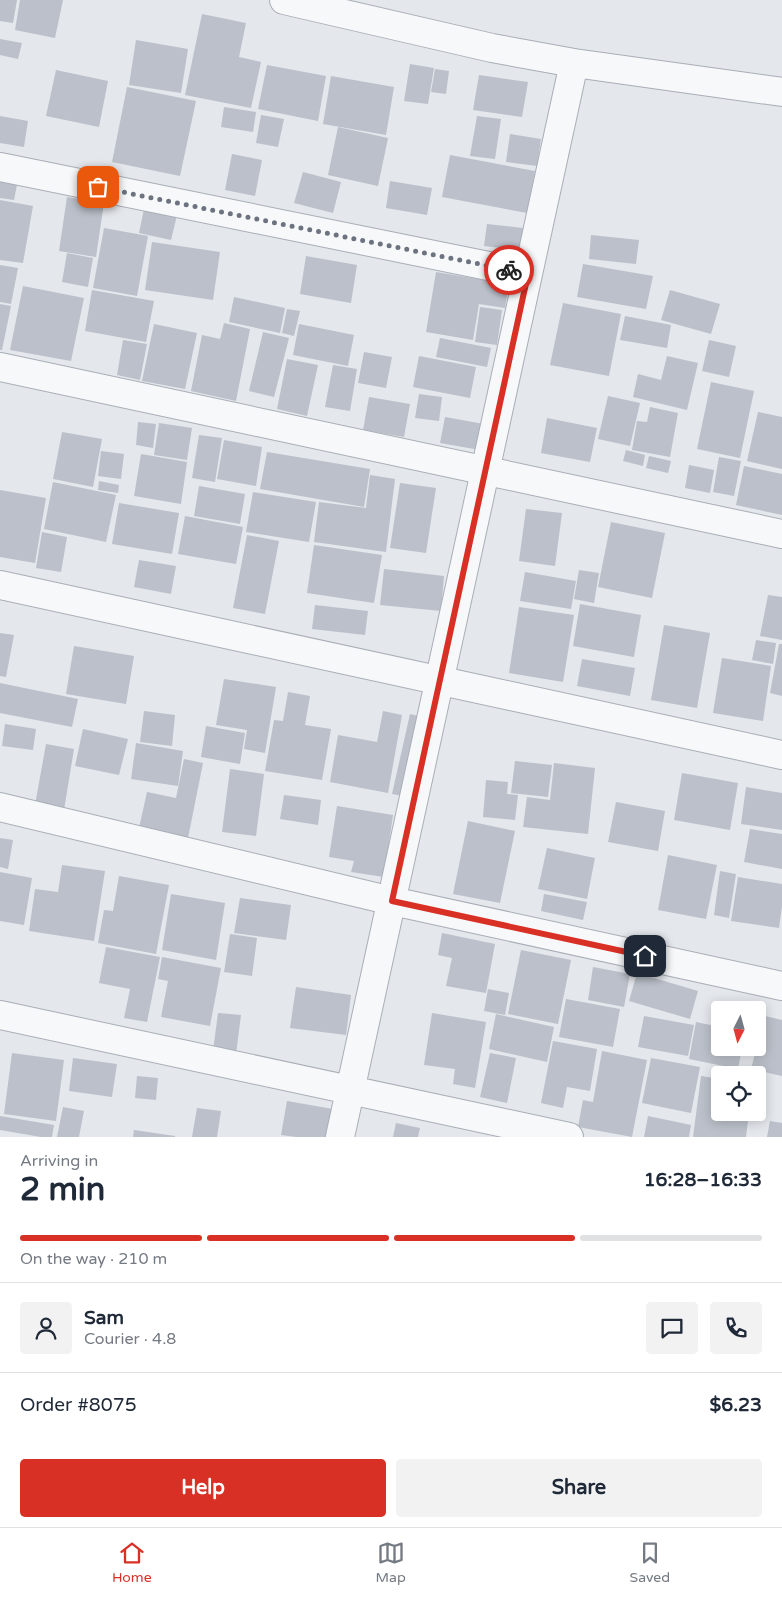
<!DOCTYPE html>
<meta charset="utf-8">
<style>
:root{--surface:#fff;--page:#f2f2f3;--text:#1f2937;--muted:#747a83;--line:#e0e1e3;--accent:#d93025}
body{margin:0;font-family:"Varela Round",sans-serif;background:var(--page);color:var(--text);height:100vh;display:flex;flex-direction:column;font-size:19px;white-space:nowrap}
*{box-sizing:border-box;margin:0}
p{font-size:16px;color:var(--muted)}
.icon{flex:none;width:28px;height:28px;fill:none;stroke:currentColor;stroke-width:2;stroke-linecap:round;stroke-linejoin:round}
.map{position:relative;height:1137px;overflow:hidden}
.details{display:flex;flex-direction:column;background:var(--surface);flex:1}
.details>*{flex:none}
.needle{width:32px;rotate:186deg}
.controls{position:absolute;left:711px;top:1001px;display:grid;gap:10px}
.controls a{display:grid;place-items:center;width:55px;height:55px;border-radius:5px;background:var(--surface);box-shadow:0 2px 12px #0003;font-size:25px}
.pin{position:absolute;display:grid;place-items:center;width:42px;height:42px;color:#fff;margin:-21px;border-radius:10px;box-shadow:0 2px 8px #0006}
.courier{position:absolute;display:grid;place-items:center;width:50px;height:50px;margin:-25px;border:4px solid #d93025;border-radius:50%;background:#fff;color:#222;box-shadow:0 1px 6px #0007}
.summary em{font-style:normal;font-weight:700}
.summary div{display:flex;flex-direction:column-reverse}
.summary{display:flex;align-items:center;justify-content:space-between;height:85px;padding:0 20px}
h1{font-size:32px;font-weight:700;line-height:38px}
.bar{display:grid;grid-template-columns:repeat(4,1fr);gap:8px 5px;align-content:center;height:60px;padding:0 20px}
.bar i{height:6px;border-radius:4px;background:var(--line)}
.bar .current{background:var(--accent)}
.bar p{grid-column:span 4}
.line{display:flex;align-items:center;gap:12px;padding:0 20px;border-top:1px solid var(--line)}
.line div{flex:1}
.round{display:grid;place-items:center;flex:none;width:52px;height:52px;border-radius:5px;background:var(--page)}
.primary-button{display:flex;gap:10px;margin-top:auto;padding:10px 20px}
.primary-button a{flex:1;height:58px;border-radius:5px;background:var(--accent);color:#fff;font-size:20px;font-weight:700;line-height:58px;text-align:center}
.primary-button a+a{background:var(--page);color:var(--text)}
.dock{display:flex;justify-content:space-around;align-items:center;height:70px;border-top:1px solid var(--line);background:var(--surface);font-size:14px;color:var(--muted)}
.dock a{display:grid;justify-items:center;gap:2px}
.dock .current{color:var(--accent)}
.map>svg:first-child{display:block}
</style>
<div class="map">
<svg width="782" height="1137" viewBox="0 0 782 1137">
<rect width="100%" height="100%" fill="#e4e7ec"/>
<path fill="#bbc0ca" d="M0 0H17L13 23 0 21Z
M20 0H63L55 38 15 30Z
M202 14 246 23 239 57 261 62 251 108 185 95Z
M0 39 22 43 18 59 0 55Z
M136 40 188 49 181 93 129 85Z
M410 64 434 68 428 104 404 101Z
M267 65 326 76 318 121 258 109Z
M435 69 449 71 446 94 431 92Z
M56 70 108 81 99 127 46 116Z
M479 75 528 82 522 117 473 110Z
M331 76 394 87 386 135 323 124Z
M127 87 196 101 180 176 112 162Z
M224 107 256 112 253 132 221 127Z
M261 115 284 119 278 147 256 143Z
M0 116 28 121 24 147 0 143Z
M477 116 501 119 495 159 470 156Z
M338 127 388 138 378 186 328 175Z
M510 134 541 139 537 166 506 162Z
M232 154 262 160 255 196 225 190Z
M450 155 535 171 527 213 442 197Z
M303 172 341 182 333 213 294 203Z
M0 177 18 180 14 200 0 198Z
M390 181 432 188 427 215 386 208Z
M67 197 104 203 96 257 59 251Z
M0 200 33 206 23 263 0 260Z
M144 209 177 215 171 240 139 233Z
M487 224 523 228 520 250 484 246Z
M104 228 148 236 137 296 93 288Z
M591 235 639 240 636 264 589 259Z
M152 242 220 252 213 300 145 290Z
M67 253 93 258 88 287 62 282Z
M306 256 357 265 351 303 300 294Z
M583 264 653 276 646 309 577 297Z
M0 265 18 268 11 304 0 302Z
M436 272 509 284 505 308 479 304 473 340 426 332Z
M23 286 84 298 71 361 10 350Z
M92 290 154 301 146 342 85 331Z
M670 290 720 304 711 334 661 320Z
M234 297 285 308 280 333 229 322Z
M563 303 621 314 609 376 550 365Z
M0 304 11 306 2 350H0Z
M480 307 502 310 497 345 475 342Z
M287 309 300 311 294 336 282 333Z
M625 316 671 325 667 348 620 340Z
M224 323 250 329 236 401 191 391 202 335 220 339Z
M154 324 197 333 185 389 142 381Z
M299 324 354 335 348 366 293 355Z
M263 332 289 338 274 397 249 391Z
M440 338 491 348 487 367 436 357Z
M123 340 147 344 140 380 117 375Z
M709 340 736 346 729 377 702 371Z
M364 352 392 357 386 388 358 383Z
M419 356 476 367 470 398 413 387Z
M667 356 698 363 687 410 633 397 638 374 661 380Z
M287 359 318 365 307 416 277 409Z
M333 365 357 369 350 411 325 407Z
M711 382 754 391 740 458 697 449Z
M419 394 442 397 439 421 415 418Z
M608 396 640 403 630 446 598 439Z
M369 397 410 404 404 437 363 430Z
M650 407 678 413 670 457 632 450 637 421 647 422Z
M758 412 782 417V469L747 461Z
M445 417 484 424 480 450 440 443Z
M547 418 597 428 590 462 541 453Z
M138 422 156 424 153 448 136 445Z
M159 423 192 428 187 460 154 455Z
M62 432 102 439 93 487 53 479Z
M199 435 222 438 215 482 192 478Z
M224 440 262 447 256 486 217 479Z
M626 450 645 455 643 466 623 461Z
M101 451 124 454 121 479 98 476Z
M267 452 370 469 364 507 260 489Z
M141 454 187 462 181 504 134 496Z
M649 456 671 461 668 473 646 468Z
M719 457 741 461 734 496 713 492Z
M689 465 714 470 710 493 685 488Z
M744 466 782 474V515L736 505Z
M370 475 395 479 386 552 314 542 319 502 366 508Z
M99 481 119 485 118 493 98 490Z
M53 482 116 495 106 542 44 529Z
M400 483 436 488 426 553 390 548Z
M199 486 245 494 240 524 194 516Z
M0 490 46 498 35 563 0 557Z
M253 492 316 502 309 542 246 532Z
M119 503 179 513 172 554 112 544Z
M526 509 562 513 555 566 519 561Z
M185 516 243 527 236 564 178 554Z
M611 522 665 533 652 598 598 587Z
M42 532 67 537 61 572 36 568Z
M247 535 279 541 265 614 233 608Z
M314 545 382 555 374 603 307 593Z
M139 560 176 566 171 594 134 587Z
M384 569 444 576 441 611 380 605Z
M579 570 599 573 594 603 574 599Z
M525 572 576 581 571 609 520 601Z
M768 595 782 597V640L760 636Z
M580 604 641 615 634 657 573 646Z
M315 605 368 611 365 635 312 629Z
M519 607 574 615 563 682 509 673Z
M664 625 710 633 697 708 651 700Z
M0 633 14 635 6 677 0 676Z
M756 640 776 643 773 664 752 660Z
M779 644H782V696L770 693Z
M74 646 134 656 126 704 66 694Z
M722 658 771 666 763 721 713 713Z
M582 659 635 668 630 696 577 686Z
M224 679 276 687 265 753 244 749 247 730 216 725Z
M0 683 78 699 72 727 0 713Z
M288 692 310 696 305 725 331 729 322 780 265 771 274 720 283 721Z
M144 711 175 715 172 746 140 742Z
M383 711 402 715 388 793 330 782 338 735 377 742Z
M410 714 431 719 413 798 392 794Z
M5 724 36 729 33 750 2 746Z
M206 726 245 733 240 764 201 757Z
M83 729 128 739 119 775 75 766Z
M136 743 183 751 178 786 131 779Z
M46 744 74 749 64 810 35 805Z
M184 759 203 763 188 838 139 828 147 792 176 798Z
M515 761 552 765 548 797 511 793Z
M554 763 595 768 588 834 523 827 527 797 550 800Z
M230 769 264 774 256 836 222 832Z
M682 773 738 783 730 830 674 820Z
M486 780 508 782 507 794 518 795 515 820 483 817Z
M746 787 782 793V830L741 824Z
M284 795 321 800 318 825 280 819Z
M616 802 665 811 658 851 608 842Z
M337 806 393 815 384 877 351 872 354 861 329 857Z
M468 821 515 831 500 903 453 894Z
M750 829 782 834V869L744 862Z
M0 838 13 840 8 869 0 867Z
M547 848 595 858 587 899 538 889Z
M668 855 717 865 706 919 658 910Z
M62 865 105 871 94 941 29 931 35 889 58 892Z
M720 871 736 874 729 918 714 915Z
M0 872 32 878 24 925 0 921Z
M119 876 169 885 156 954 98 943 104 910 113 911Z
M738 877 782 884V906L779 928 731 921Z
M171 894 225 903 216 960 162 950Z
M544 894 587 902 583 920 541 911Z
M240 898 291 905 286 940 234 933Z
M442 933 495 944 486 993 446 986 452 958 438 955Z
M230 934 257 938 252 976 224 972Z
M106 947 160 957 147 1022 124 1018 130 989 99 983Z
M521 950 571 960 558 1024 508 1014Z
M162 957 221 968 210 1026 161 1017 168 981 158 979Z
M593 967 630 974 624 1007 588 1000Z
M637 973 698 991 690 1019 629 1001Z
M296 987 351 995 346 1035 290 1028Z
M488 989 509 993 505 1015 484 1011Z
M566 999 620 1009 613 1047 559 1037Z
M218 1013 241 1015 236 1054 213 1051Z
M432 1013 486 1022 475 1088 453 1084 455 1069 424 1065Z
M496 1014 554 1027 547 1062 489 1049Z
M644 1016 694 1025 688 1056 638 1047Z
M765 1016 782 1020V1076L751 1069Z
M696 1022 720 1027V1048H742L738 1069 689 1059Z
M553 1041 597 1049 590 1091 567 1087 563 1108 541 1103Z
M602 1051 647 1060 632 1137 578 1127 583 1100 593 1102Z
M12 1053 64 1060 56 1121 4 1114Z
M490 1053 516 1058 507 1103 480 1097Z
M73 1058 117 1064 112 1097 69 1091Z
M651 1058 700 1067 691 1113 642 1103Z
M137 1076 158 1078 156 1100 135 1098Z
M701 1076 720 1079V1112H749L746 1137H693Z
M287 1101 333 1109 329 1137H296L281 1135Z
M63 1107 84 1111 79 1137H57Z
M197 1108 221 1111 217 1137H192Z
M0 1116 54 1125 52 1137H41L0 1130Z
M648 1116 691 1125 689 1137H644Z
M770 1121 782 1123V1137H767Z
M396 1123 420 1128 418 1137H393Z
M134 1130 175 1136V1137H133Z"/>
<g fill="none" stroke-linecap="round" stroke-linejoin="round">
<defs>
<path id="minor" d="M284 0 492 48 574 63 782 92
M0 167 528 274
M0 367 782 534
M0 585 782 755
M0 807 392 901 782 986
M0 1015 569 1137
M340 1137 574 63"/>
</defs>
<use href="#minor" stroke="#a9aeb7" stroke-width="30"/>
<use href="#minor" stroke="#f7f8fa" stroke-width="28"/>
</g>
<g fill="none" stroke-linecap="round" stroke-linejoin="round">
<path stroke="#6c737f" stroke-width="5" stroke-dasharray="0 9" d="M98 187 509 270"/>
<path stroke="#d93025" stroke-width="6" d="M509 270 528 274 392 901 645 956"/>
</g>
</svg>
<div class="controls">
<a><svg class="needle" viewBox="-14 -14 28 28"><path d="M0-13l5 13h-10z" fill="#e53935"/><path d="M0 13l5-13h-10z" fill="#747a83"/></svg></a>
<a><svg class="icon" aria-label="locate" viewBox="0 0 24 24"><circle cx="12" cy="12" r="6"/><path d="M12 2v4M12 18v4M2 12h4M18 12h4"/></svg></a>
</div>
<div class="pin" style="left:98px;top:187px;background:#ea580c"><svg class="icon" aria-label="bag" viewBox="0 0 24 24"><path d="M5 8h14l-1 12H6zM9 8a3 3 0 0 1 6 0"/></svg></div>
<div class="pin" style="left:645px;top:956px;background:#1f2937"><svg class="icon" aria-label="home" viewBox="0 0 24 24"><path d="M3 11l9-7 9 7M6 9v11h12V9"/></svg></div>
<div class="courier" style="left:509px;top:270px"><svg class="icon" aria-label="bike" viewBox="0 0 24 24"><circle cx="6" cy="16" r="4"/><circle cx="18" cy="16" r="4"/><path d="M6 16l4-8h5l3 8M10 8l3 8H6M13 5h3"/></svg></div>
</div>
<section class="details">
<div class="summary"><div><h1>2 min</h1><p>Arriving in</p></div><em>16:28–16:33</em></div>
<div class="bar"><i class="current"></i><i class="current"></i><i class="current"></i><i></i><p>On the way · 210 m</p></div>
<div class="line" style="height:90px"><a class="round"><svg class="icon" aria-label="person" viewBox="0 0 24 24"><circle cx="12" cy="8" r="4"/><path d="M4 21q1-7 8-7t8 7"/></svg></a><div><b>Sam</b><p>Courier · 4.8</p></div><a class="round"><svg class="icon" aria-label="chat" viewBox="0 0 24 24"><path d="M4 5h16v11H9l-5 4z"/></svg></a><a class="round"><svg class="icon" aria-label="phone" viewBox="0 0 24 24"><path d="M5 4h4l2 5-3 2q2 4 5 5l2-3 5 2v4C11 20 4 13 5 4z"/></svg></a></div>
<div class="line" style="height:65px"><div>Order #8075</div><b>$6.23</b></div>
<div class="primary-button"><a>Help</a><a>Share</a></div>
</section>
<nav class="dock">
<a class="current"><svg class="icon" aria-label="home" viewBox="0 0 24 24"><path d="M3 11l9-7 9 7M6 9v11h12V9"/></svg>Home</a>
<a><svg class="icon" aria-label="map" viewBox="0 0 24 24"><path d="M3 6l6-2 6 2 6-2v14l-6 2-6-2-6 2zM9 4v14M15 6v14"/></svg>Map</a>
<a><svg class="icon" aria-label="saved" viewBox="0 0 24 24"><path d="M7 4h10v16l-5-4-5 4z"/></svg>Saved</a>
</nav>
